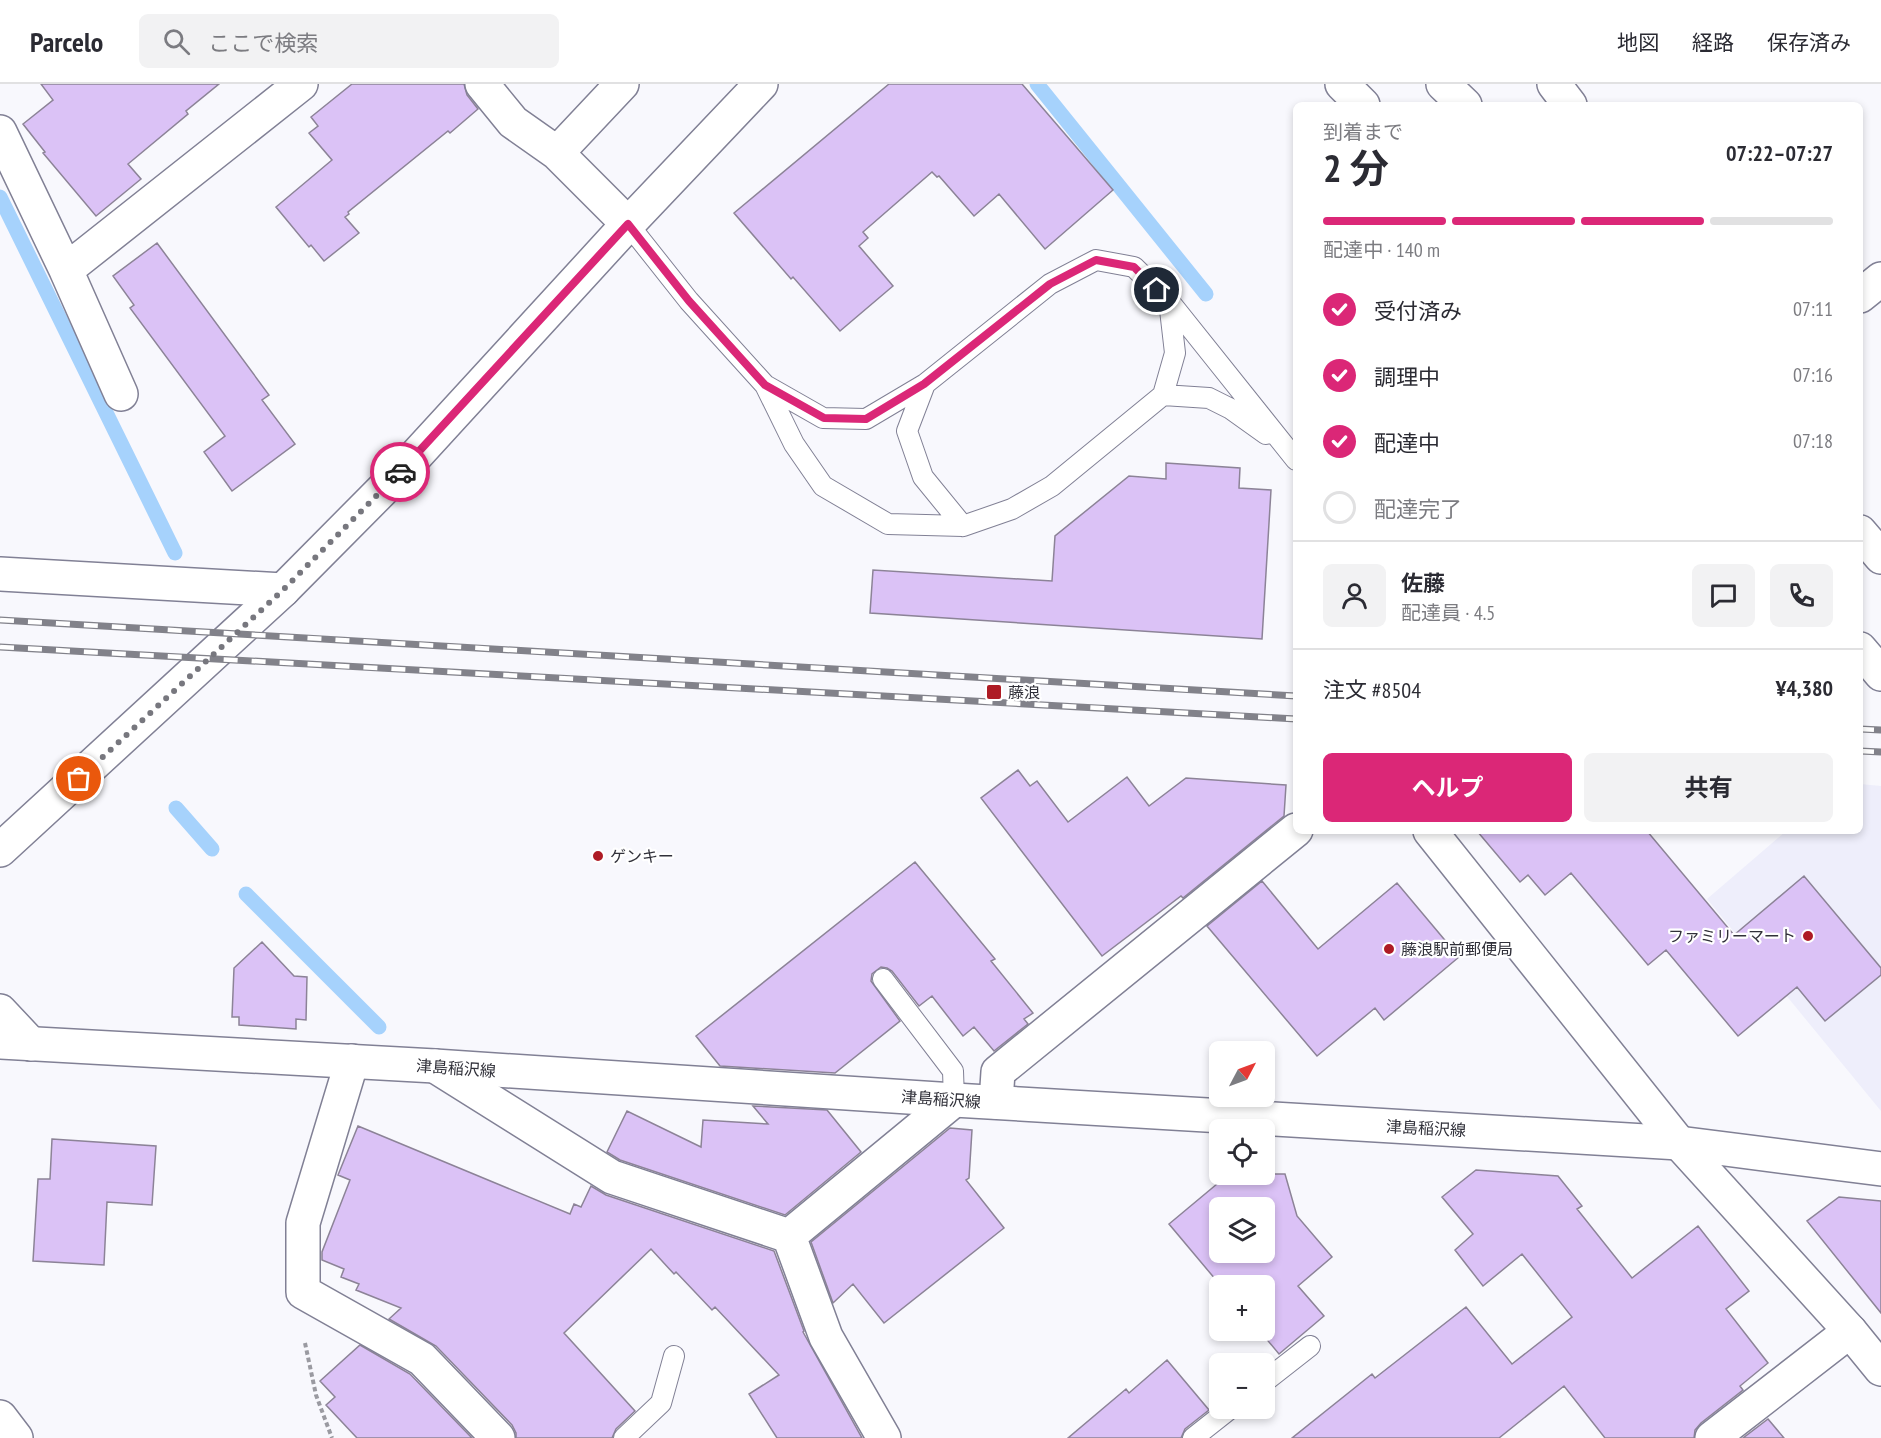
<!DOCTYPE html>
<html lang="ja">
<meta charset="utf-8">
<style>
:root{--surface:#fff;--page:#f2f2f3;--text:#2b2b33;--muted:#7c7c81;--line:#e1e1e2;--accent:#db2777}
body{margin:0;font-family:"PT Sans Narrow","Noto Sans JP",sans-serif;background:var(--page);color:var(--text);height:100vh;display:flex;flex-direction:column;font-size:22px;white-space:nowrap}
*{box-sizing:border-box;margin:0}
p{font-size:20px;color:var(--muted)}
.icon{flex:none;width:33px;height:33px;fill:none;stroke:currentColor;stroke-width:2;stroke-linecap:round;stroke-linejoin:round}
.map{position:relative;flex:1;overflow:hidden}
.panel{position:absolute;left:1293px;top:18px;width:570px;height:732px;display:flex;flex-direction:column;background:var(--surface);border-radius:9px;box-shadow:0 3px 9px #0003}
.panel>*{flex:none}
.needle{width:39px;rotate:49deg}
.fabs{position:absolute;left:1209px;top:957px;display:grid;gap:12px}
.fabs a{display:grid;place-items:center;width:66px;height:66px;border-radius:9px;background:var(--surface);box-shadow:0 3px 9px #0003;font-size:30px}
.pin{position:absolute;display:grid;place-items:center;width:51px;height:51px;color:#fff;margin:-26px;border:3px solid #fff;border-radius:50%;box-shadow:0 2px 6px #0007}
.courier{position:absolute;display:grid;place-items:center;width:60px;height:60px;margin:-30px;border:4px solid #db2777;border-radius:50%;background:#fff;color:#222;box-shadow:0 2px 8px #0007}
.overview em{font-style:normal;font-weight:700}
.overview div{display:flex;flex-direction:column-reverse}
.overview{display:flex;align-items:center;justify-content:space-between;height:102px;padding:0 30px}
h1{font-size:39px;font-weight:700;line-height:45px}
.bar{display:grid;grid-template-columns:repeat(4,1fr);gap:9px 6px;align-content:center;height:72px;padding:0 30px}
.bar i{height:8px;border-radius:4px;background:var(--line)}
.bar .on{background:var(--accent)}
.bar p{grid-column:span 4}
.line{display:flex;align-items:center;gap:15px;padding:0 30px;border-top:2px solid var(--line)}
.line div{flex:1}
.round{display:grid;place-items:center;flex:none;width:63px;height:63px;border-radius:9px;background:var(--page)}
ol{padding:0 30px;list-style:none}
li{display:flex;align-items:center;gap:18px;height:66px}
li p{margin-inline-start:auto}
li .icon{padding:6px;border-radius:50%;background:var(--accent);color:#fff;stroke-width:4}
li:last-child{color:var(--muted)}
li i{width:33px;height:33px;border:3px solid var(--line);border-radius:50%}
.primary-button{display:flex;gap:12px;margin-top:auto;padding:12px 30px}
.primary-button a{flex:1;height:69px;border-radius:9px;background:var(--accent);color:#fff;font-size:24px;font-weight:700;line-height:69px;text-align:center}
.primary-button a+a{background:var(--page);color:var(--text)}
header{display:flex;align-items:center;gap:36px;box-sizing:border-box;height:84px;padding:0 30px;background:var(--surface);border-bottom:2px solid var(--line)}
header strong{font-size:28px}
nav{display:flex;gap:33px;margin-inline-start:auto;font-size:21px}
.search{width:420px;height:54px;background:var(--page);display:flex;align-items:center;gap:15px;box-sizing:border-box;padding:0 21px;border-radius:9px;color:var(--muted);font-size:22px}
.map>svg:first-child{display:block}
</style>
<header>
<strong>Parcelo</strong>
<div class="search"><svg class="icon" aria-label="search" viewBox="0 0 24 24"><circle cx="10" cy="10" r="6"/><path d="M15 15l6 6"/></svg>ここで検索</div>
<nav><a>地図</a><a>経路</a><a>保存済み</a></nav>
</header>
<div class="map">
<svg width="1881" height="1354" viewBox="0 0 1881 1354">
<rect width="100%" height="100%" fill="#f8f8fd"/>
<path fill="#eeeefb" d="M1860 700 1881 702V1027L1707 815 1786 747H1860Z"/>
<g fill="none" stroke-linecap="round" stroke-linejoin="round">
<path stroke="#a6d2fc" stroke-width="15" d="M1037 0 1206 210
M0 113 175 469
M176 724 212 765
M246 810 379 943"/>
</g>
<path fill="#dbc2f6" stroke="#8c8397" stroke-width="1.5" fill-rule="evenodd" d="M41 0H219L186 27 188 30 128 80 141 95 96 132 43 69 45 68 23 40 53 16Z
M352 0H464L467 11 478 25 450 49 448 47 348 128 349 130 345 133 359 149 324 177 311 161 309 163 276 123 332 76 309 49 318 42 311 33Z
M889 0H1022L1113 106 1045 165 999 110 974 132 939 92 937 93 932 88 863 148 868 154 859 162 893 202 840 247 793 193 791 195 734 129Z
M157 159 269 311 262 316 295 360 232 407 204 368 225 352 130 224 134 221 113 192Z
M1166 379 1240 384 1239 404 1271 406 1262 555 870 529 873 486 1052 497 1055 452 1129 392 1166 395Z
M1018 686 1030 702 1037 697 1068 738 1127 693 1149 722 1186 694 1286 701 1284 732 1183 814 1181 812 1102 872 981 714Z
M1477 747H1647L1734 851 1804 792 1881 884V891L1825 937 1797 903 1738 952 1666 866 1648 881 1571 789 1545 811 1528 791 1520 798Z
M915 778 995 875 991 877 1033 929 1024 935 1028 940 994 967 974 943 963 952 932 912 919 922 892 887 887 884 881 883 872 890 871 897 900 937 835 989 720 982 696 952Z
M1262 797 1318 865 1397 799 1459 873 1384 936 1375 924 1317 972 1207 842Z
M262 858 294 892 307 893 306 936 296 935V945L239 941V933H232L234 884Z
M753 1022 827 1026 861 1068 785 1131 620 1076 607 1068 627 1027 701 1063 703 1036 768 1040Z
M358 1042 570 1130 574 1120 581 1123 591 1102 606 1111 774 1167 804 1247 803 1248 862 1354H777L749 1310 779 1291 715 1223 712 1226 676 1188 674 1190 651 1165 564 1249 635 1327 616 1345 612 1354H516V1349L512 1341 436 1262 389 1235 401 1224 356 1206 359 1200 341 1193 344 1185 322 1176V1168L350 1096 338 1091Z
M950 1044 972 1046 969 1094 966 1096 1004 1144 884 1239 853 1200 833 1219 811 1158Z
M52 1055 156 1062 152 1121 107 1118 104 1181 33 1177 38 1095H50Z
M1476 1086 1558 1092 1582 1122 1577 1125 1632 1194 1698 1142 1749 1207 1726 1225 1768 1279 1740 1302 1743 1306 1701 1339 1695 1346 1694 1354H1605L1564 1302 1499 1354H1292L1372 1290 1375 1294 1466 1223 1512 1280 1572 1233 1522 1170 1483 1202 1455 1166 1473 1150 1442 1113Z
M1229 1090H1285L1297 1132 1332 1173 1298 1202 1324 1232 1279 1270 1259 1246H1264V1202H1221L1169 1140ZM1220 1124H1264V1168H1220Z
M1839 1113 1881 1117V1229L1807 1137Z
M360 1261 410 1290 472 1354H357L326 1321 335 1313 320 1297Z
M1167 1276 1209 1326 1185 1345 1181 1354H1068L1126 1305 1129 1309Z
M1768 1335 1784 1354H1743Z"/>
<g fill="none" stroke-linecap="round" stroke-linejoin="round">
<defs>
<path id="service" d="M628 140 689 217 765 301 794 360 823 402 888 440 963 442
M925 300 907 347 923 393 963 442 1012 425 1052 402 1163 311 1175 269 1169 217
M765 301 823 334 866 335 925 300 1050 200 1096 176 1134 183 1169 217 1296 376
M1163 311 1209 314 1231 325 1266 350
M883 895 953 987 954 1016
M1264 1298 1310 1262
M624 1354 661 1319 674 1272
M1193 1354 1231 1324"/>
<path id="minor" d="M482 0 513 38 557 69 628 140
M1554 0 1570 21
M0 48 66 186
M557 69 622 0
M1860 212 1881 195
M121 310 66 186 301 0
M0 490 283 506
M352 977 303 1139V1208L422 1275 498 1354
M435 982 612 1093 789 1152
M996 1018 998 988 1296 746
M0 1333 16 1354
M884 1354 826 1253 789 1152 954 1016
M1712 1354 1850 1247 1881 1285"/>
<path id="tertiary" d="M1430 747 1679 1059 1850 1247
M0 766 283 506 410 378 628 140 761 0
M0 927 31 960"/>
<path id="secondary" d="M0 958 435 982 954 1016 1679 1059 1881 1085"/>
<path id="primary" d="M1342 0 1363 21
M1443 0 1465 21
M1860 448 1881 473
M1860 565 1881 590"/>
</defs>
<use href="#service" stroke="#818095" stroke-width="22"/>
<use href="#minor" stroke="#818095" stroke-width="36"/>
<use href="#tertiary" stroke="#818095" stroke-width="36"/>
<use href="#secondary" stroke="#818095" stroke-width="36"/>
<use href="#primary" stroke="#818095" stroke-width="36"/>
<path stroke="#9a9aa1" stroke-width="4" stroke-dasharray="4.5 3" stroke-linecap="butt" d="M305 1259 316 1311 332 1354"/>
<use href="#service" stroke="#fff" stroke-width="20"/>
<use href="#minor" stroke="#fff" stroke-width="33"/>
<use href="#tertiary" stroke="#fff" stroke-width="33"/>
<use href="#secondary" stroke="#fff" stroke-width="33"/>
<use href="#primary" stroke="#fff" stroke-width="33"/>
<defs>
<path id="rail" d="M0 536 1296 612
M0 563 1296 635
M1860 645 1881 646
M1860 667 1881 668"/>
</defs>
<use href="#rail" stroke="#82828a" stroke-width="7"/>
<use href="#rail" stroke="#fff" stroke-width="4.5" stroke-dasharray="14" stroke-linecap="butt"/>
</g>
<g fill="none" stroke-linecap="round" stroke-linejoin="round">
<path stroke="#77777e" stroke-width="6" stroke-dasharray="0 10.8" d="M79 695 283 506 400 388"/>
<path stroke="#db2777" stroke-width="8" d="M400 388 628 140 689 217 765 301 824 334 866 335 924 300 1050 200 1096 176 1134 183 1157 206"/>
</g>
<g fill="#ae1b25" stroke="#fff" stroke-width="2">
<rect x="986" y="600" width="16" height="16" rx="3"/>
<circle cx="598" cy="772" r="6"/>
<circle cx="1808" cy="852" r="6"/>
<circle cx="1389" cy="865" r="6"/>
</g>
<g text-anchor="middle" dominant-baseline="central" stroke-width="4.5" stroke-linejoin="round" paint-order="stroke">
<g font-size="16" fill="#31313a" stroke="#fff" text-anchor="start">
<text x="1008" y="608">藤浪</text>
<text x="610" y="772">ゲンキー</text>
<text x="1796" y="852" text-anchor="end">ファミリーマート</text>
<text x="1401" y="865">藤浪駅前郵便局</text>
</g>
<g font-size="16" fill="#31313a" stroke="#fff">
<text transform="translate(456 984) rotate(4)">津島稲沢線</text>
<text transform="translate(941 1015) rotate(4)">津島稲沢線</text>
<text transform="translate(1426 1044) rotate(3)">津島稲沢線</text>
</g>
</g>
</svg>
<div class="fabs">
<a><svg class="needle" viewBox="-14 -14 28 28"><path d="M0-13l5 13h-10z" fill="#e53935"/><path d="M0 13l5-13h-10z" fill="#7c7c81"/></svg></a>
<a><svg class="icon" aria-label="locate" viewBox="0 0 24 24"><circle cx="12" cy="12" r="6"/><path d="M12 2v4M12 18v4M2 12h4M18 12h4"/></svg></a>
<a><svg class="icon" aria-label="layers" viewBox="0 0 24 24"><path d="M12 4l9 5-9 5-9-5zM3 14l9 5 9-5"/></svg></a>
<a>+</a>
<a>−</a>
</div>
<div class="pin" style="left:79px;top:695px;background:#ea580c"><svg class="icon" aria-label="bag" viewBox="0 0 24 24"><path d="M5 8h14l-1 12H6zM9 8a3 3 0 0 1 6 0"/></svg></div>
<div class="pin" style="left:1157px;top:206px;background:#1f2937"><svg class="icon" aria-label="home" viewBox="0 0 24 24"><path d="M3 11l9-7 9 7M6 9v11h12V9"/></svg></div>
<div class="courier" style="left:400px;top:388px"><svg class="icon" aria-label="car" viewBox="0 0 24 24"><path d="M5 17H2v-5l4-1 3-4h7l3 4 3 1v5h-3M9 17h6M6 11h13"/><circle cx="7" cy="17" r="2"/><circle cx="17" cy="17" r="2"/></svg></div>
<section class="panel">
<div class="overview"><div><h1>2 分</h1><p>到着まで</p></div><em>07:22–07:27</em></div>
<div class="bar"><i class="on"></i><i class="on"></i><i class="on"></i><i></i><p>配達中 · 140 m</p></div>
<ol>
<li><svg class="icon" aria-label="check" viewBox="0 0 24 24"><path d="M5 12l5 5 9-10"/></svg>受付済み<p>07:11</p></li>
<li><svg class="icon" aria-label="check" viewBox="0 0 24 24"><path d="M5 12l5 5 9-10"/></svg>調理中<p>07:16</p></li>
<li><svg class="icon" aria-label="check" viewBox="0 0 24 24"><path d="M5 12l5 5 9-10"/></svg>配達中<p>07:18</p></li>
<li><i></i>配達完了</li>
</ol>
<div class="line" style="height:108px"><a class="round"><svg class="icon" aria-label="person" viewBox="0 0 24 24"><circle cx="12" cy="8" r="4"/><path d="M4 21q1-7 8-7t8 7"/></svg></a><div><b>佐藤</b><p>配達員 · 4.5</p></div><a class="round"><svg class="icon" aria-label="chat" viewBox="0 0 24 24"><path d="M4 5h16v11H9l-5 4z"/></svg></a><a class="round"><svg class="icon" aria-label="phone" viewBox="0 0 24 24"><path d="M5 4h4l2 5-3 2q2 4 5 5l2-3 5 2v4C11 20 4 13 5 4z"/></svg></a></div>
<div class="line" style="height:78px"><div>注文 #8504</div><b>¥4,380</b></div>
<div class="primary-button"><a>ヘルプ</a><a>共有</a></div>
</section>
</div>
